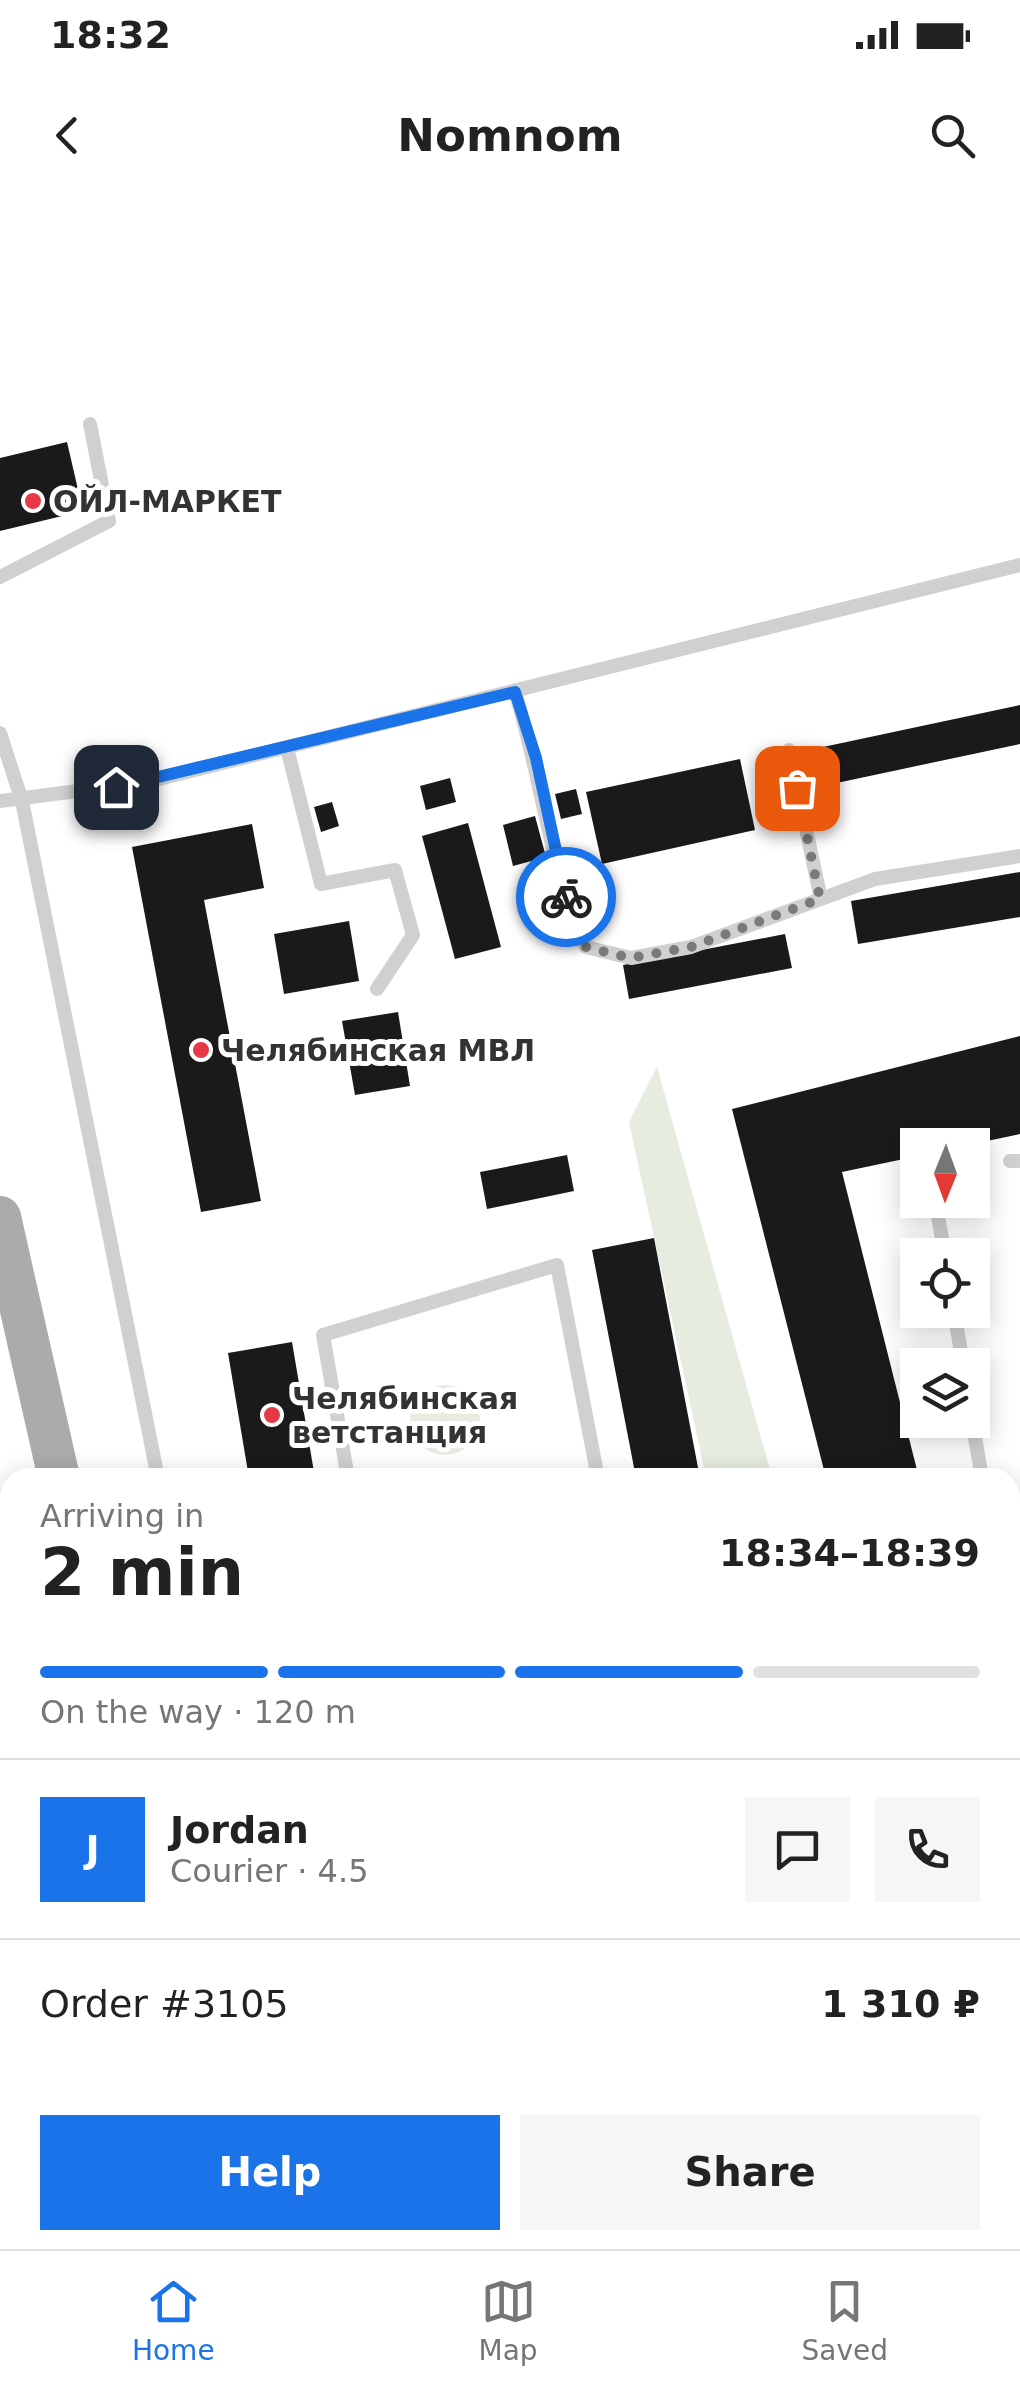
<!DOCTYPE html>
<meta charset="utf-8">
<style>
:root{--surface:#fff;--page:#f6f6f6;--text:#222;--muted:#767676;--line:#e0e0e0;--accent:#1a73e8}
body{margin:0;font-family:"DejaVu Sans",sans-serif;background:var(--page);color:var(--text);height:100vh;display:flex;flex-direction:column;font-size:38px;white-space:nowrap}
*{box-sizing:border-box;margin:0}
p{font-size:32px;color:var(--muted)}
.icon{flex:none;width:55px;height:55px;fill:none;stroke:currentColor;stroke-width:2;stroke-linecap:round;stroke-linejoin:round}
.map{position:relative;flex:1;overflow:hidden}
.side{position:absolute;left:0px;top:1268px;width:1020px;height:782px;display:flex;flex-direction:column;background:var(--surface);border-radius:30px 30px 0 0;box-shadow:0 5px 25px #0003}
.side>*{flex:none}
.needle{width:65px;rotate:181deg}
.tools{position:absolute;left:900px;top:928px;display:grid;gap:20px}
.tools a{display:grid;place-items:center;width:90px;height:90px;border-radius:0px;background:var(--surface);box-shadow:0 5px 25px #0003;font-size:50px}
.pin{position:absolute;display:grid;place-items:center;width:85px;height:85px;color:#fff;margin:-42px;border-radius:20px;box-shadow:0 5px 15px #0006}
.courier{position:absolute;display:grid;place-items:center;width:100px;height:100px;margin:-50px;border:8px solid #1a73e8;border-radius:50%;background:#fff;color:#222;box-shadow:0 2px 12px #0007}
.summary em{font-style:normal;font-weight:700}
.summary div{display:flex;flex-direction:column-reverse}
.summary{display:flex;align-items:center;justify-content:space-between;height:170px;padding:0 40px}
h1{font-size:65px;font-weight:700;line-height:75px}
.bar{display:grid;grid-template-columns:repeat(4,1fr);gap:15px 10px;align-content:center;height:120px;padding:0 40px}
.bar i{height:12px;border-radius:8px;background:var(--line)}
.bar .active{background:var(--accent)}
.bar p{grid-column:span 4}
.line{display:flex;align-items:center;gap:25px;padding:0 40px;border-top:2px solid var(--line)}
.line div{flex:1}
.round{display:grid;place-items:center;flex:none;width:105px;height:105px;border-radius:0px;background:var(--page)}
.action{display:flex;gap:20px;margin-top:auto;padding:20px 40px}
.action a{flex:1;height:115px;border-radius:0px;background:var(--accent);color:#fff;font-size:40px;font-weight:700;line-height:115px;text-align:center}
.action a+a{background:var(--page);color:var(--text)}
.status{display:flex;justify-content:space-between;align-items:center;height:70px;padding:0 50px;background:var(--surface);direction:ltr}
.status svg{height:28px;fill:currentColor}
header{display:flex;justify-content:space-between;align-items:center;height:130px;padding:0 40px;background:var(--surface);font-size:45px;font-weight:700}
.dock{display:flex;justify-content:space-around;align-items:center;height:140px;border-top:2px solid var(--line);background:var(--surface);font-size:28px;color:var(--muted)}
.dock a{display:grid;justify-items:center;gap:5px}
.dock .active{color:var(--accent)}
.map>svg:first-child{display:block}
</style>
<div class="status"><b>18:32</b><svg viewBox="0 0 49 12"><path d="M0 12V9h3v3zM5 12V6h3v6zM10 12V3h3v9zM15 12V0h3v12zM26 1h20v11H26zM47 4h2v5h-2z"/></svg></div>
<header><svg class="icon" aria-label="back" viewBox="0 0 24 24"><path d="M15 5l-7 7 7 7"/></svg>Nomnom<svg class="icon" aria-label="search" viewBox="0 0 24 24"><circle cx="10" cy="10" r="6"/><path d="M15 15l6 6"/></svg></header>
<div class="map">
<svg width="1020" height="2049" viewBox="0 0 1020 2049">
<rect width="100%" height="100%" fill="#fff"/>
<path fill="#e6ecdf" d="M657 867 772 1277H706L629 922Z
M410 1220a35 35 0 1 1 70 0a35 35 0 1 1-70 0Z
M0 1611 10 1663V1966L0 1968Z
M1010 1740 1019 1741 1014 1827 1010 1828Z
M338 2040H429L422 2049H340Z
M948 2040H1006V2049H948Z"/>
<path fill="#1a1a1a" d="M67 242 83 311 0 331V258Z
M1020 505V544L832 584 823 547Z
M740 559 755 630 602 664 586 592Z
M450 578 456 602 426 610 420 586Z
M576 589 582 614 561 619 555 594Z
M332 602 339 626 321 632 314 607Z
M535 616 546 657 513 666 503 625Z
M468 623 501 747 455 759 422 636Z
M252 624 264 688 204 700 261 1001 201 1012 132 647Z
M1020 672V717L858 744 851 701Z
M349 721 359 781 284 794 274 734Z
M785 734 792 768 629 799 623 765Z
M398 812 410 886 355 895 342 821Z
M1020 836V934L968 945H918V956L842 972 919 1278H826L732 909Z
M567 955 574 991 487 1009 480 972Z
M654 1038 700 1278H636L592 1050Z
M292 1142 315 1278H249L228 1153Z"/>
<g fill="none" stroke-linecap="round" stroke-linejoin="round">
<path stroke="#d0d0d0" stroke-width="14" d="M0 377 109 321 90 224
M515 492C541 574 550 671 586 747L631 758 691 747 875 679 1020 656
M0 533 22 601 158 1278
M287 548 321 684 395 670 413 735 377 789
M789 550 821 699
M0 601 147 582 1020 365
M1010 961H1020
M935 1000 945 1055
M954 1110 963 1165
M972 1220 982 1278
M348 1278 323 1135 557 1065 598 1278
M1010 1442 1020 1501
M675 2040 677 2049
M115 2049 164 2040
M918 2049V2040"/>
<path stroke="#bdbdbd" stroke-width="38" d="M1010 1901 1020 1899
M446 2049 457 2040"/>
<path stroke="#ababab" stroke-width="42" d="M0 1017 59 1278
M0 1347 10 1390
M166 2040 168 2049
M230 2040 233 2049"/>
<path stroke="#888" stroke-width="2.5" d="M0 1473 10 1518
M0 1543 10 1586
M110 2040 111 2049
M126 2040 128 2049"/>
</g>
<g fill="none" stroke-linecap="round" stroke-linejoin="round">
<path stroke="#7a7a7a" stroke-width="10" stroke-dasharray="0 18" d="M566 697 586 747 630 758 691 747 820 699 797 588"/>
<path stroke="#1a73e8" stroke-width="12" d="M116 587 515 492 536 558 566 697"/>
</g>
<g fill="#e63946" stroke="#fff" stroke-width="4">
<circle cx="33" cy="301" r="10"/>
<circle cx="201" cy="850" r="10"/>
<circle cx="272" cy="1215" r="10"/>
</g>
<g text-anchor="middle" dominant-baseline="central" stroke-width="10" stroke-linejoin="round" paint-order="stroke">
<g font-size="30" font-weight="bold" fill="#333" stroke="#fff" text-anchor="start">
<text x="53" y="301">ОЙЛ-МАРКЕТ</text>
<text x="221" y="850">Челябинская МВЛ</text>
<text x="292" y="1198">Челябинская<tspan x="292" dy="34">ветстанция</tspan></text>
</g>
</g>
</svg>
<div class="tools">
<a><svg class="needle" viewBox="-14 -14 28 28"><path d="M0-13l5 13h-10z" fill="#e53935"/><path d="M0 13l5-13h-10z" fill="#767676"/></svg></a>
<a><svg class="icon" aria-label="locate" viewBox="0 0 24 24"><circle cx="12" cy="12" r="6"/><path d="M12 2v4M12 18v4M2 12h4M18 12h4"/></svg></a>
<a><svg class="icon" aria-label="layers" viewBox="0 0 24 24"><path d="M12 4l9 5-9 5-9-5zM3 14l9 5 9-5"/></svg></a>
</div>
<div class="pin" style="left:797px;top:588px;background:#ea580c"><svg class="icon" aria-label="bag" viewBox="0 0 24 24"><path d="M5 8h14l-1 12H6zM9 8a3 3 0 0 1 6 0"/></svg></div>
<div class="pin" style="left:116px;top:587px;background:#1f2937"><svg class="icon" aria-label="home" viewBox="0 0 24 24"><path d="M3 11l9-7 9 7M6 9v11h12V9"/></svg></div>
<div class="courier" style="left:566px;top:697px"><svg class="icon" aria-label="bike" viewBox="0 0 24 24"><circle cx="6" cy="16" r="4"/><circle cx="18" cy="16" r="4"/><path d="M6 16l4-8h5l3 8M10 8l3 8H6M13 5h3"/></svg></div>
<section class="side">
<div class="summary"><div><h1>2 min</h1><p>Arriving in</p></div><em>18:34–18:39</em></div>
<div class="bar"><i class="active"></i><i class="active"></i><i class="active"></i><i></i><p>On the way · 120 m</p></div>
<div class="line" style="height:180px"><b class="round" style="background:var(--accent);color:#fff">J</b><div><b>Jordan</b><p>Courier · 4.5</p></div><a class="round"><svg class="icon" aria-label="chat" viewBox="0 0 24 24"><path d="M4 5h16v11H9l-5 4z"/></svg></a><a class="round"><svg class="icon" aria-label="phone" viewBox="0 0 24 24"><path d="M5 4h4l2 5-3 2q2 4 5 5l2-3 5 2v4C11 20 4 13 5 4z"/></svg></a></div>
<div class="line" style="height:130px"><div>Order #3105</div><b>1 310 ₽</b></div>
<div class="action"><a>Help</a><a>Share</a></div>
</section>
</div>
<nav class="dock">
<a class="active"><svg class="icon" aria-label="home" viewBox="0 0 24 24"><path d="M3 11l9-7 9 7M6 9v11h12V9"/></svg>Home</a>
<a><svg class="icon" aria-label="map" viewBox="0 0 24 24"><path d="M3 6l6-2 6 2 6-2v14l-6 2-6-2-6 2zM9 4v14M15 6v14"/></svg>Map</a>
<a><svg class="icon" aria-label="saved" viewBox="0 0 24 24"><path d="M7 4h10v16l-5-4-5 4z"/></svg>Saved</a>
</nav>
